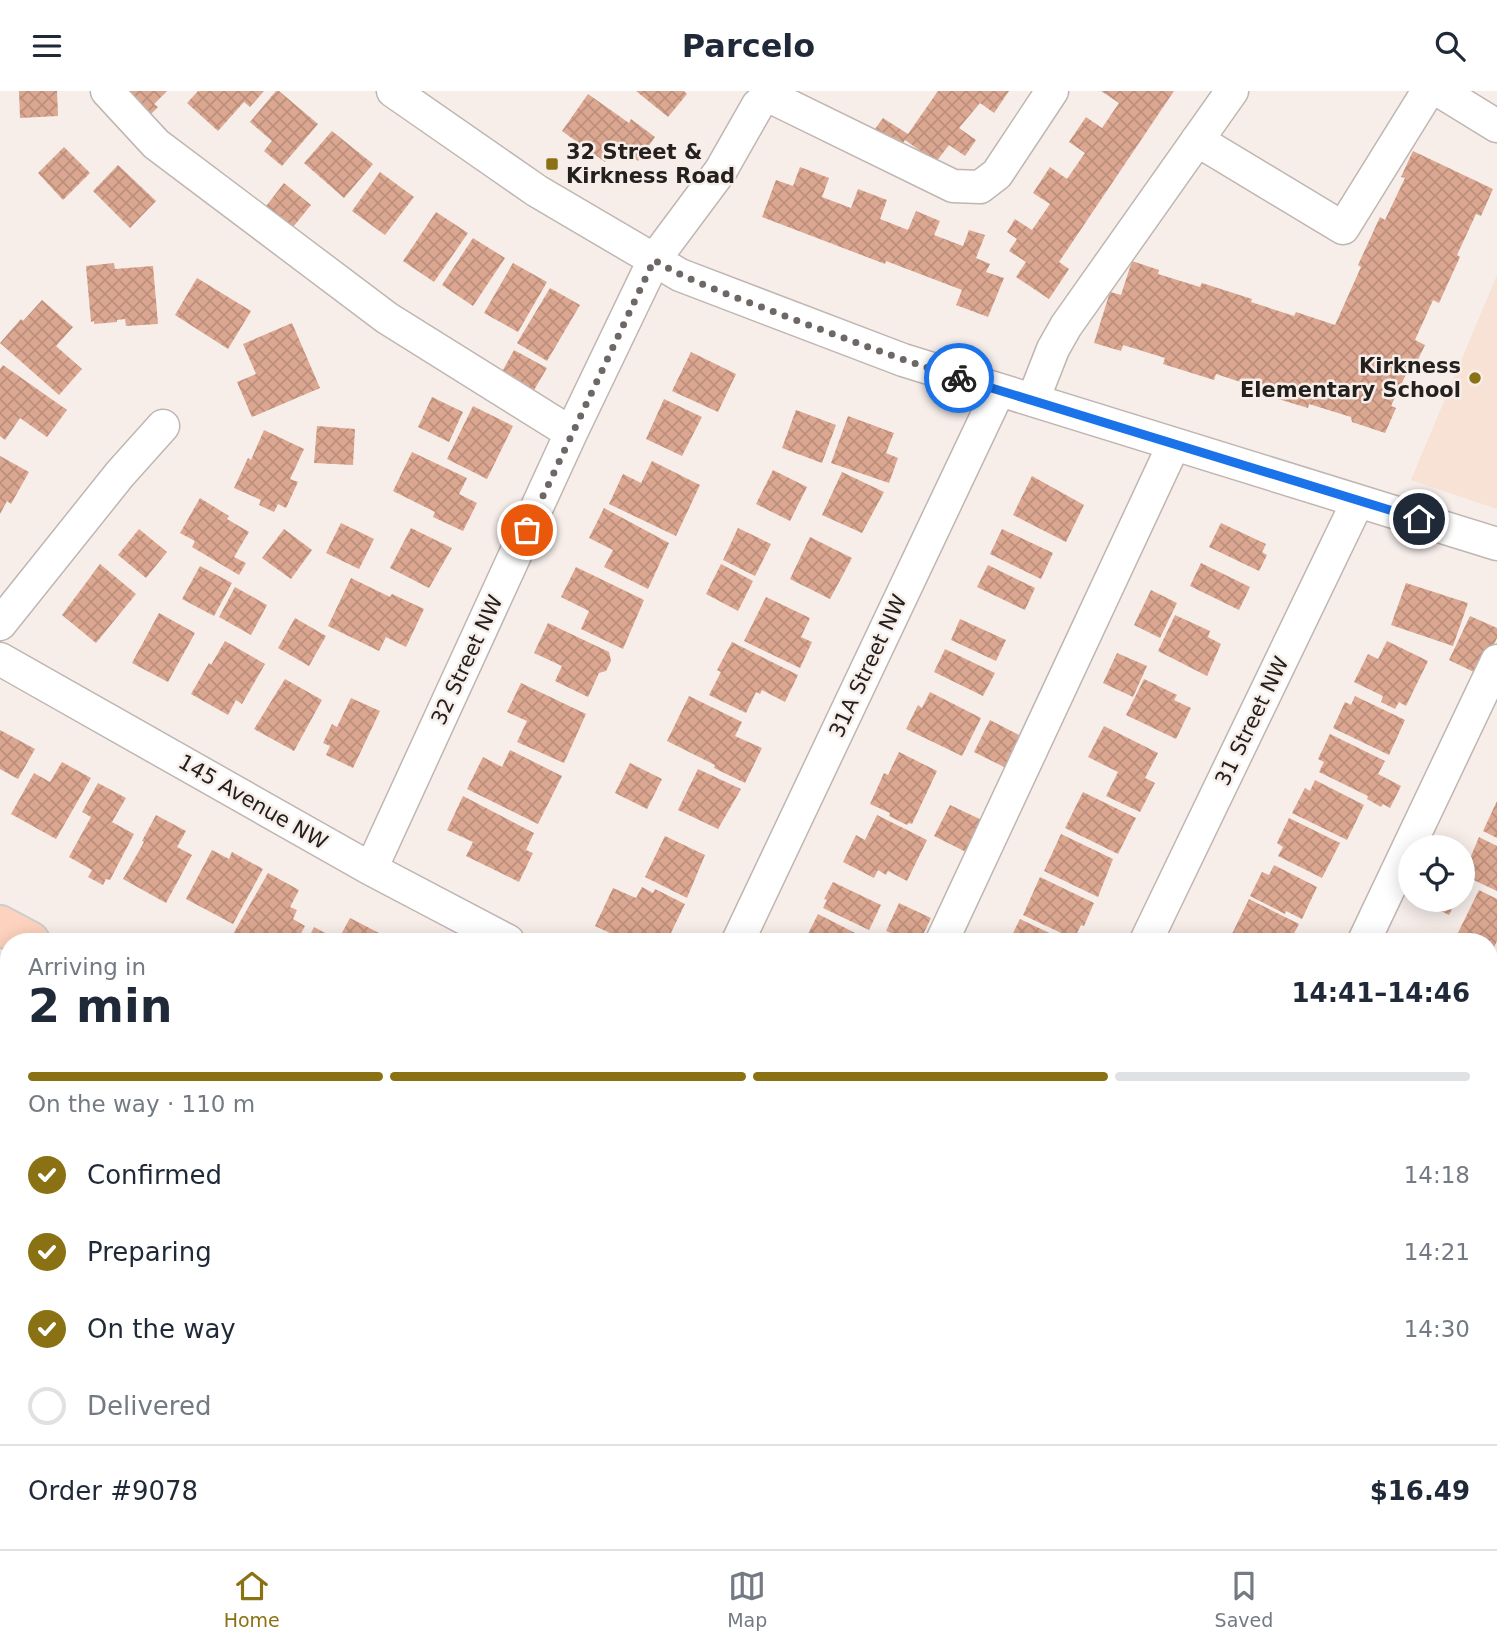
<!DOCTYPE html>
<meta charset="utf-8">
<style>
:root{--surface:#fff;--page:#f6f6f7;--text:#1f2937;--muted:#747a83;--line:#e0e1e3;--accent:#8a7113}
body{margin:0;font-family:"DejaVu Sans",sans-serif;background:var(--page);color:var(--text);height:100vh;display:flex;flex-direction:column;font-size:26px;white-space:nowrap}
*{box-sizing:border-box;margin:0}
p{font-size:23px;color:var(--muted)}
.icon{flex:none;width:38px;height:38px;fill:none;stroke:currentColor;stroke-width:2;stroke-linecap:round;stroke-linejoin:round}
.map{position:relative;flex:1;overflow:hidden}
.sheet{position:absolute;left:0px;top:842px;width:1498px;height:618px;display:flex;flex-direction:column;background:var(--surface);border-radius:28px 28px 0 0;box-shadow:0 4px 18px #0003}
.sheet>*{flex:none}
.controls{position:absolute;left:1398px;top:744px;display:grid;gap:14px}
.controls a{display:grid;place-items:center;width:77px;height:77px;border-radius:50%;background:var(--surface);box-shadow:0 4px 18px #0003;font-size:35px}
.pin{position:absolute;display:grid;place-items:center;width:60px;height:60px;color:#fff;margin:-30px;border:4px solid #fff;border-radius:50%;box-shadow:0 2px 7px #0007}
.courier{position:absolute;display:grid;place-items:center;width:70px;height:70px;margin:-35px;border:5px solid #1a73e8;border-radius:50%;background:#fff;color:#222;box-shadow:0 2px 9px #0007}
.summary em{font-style:normal;font-weight:600}
.summary div{display:flex;flex-direction:column-reverse}
.summary{display:flex;align-items:center;justify-content:space-between;height:119px;padding:0 28px}
h1{font-size:46px;font-weight:600;line-height:52px}
.bar{display:grid;grid-template-columns:repeat(4,1fr);gap:10px 7px;align-content:center;height:84px;padding:0 28px}
.bar i{height:9px;border-radius:5px;background:var(--line)}
.bar .active{background:var(--accent)}
.bar p{grid-column:span 4}
.line{display:flex;align-items:center;gap:18px;padding:0 28px;border-top:2px solid var(--line)}
.line div{flex:1}
ol{padding:0 28px;list-style:none}
li{display:flex;align-items:center;gap:21px;height:77px}
li p{margin-inline-start:auto}
li .icon{padding:7px;border-radius:50%;background:var(--accent);color:#fff;stroke-width:4}
li:last-child{color:var(--muted)}
li i{width:38px;height:38px;border:4px solid var(--line);border-radius:50%}
header{display:flex;justify-content:space-between;align-items:center;height:91px;padding:0 28px;background:var(--surface);font-size:32px;font-weight:600}
.tabs{display:flex;justify-content:space-around;align-items:center;height:98px;border-top:2px solid var(--line);background:var(--surface);font-size:19px;color:var(--muted)}
.tabs a{display:grid;justify-items:center;gap:4px}
.tabs .active{color:var(--accent)}
.map>svg:first-child{display:block}
</style>
<header><svg class="icon" aria-label="menu" viewBox="0 0 24 24"><path d="M4 6h16M4 12h16M4 18h16"/></svg>Parcelo<svg class="icon" aria-label="search" viewBox="0 0 24 24"><circle cx="10" cy="10" r="6"/><path d="M15 15l6 6"/></svg></header>
<div class="map">
<svg width="1497" height="1458" viewBox="0 0 1497 1458">
<defs>
<pattern id="building-cross-hatch" width="8" height="8" patternUnits="userSpaceOnUse" patternTransform="scale(1.75)"><rect width="8" height="8" fill="#dca790"/><path d="M0 0l8 8M0 8l8-8" fill="none" stroke="#bc8f7c"/></pattern>
</defs>
<rect width="100%" height="100%" fill="#f7eeea"/>
<path fill="#f8e1d5" d="M1497 184V418L1411 389Z"/>
<path fill="url(#building-cross-hatch)" d="M19 0H57L58 25 20 27Z
M122 0H167L154 13 158 16 151 23 148 19 144 23Z
M198 0H264L250 16 244 11 218 40 187 12Z
M276 0H279L318 33 282 75 264 60 272 50 250 31Z
M636 0H684L687 3 668 26Z
M938 0H1009L994 22 980 12 959 37 976 49 965 65 949 54 936 71 905 49 900 56 875 38 883 27 908 43Z
M1101 0H1174L1059 171 1069 178 1049 208 1016 186 1026 171 1009 160 1017 148 1007 141 1015 128 1032 139 1050 113 1033 102 1050 76 1067 88 1085 62 1069 51 1086 26 1102 37 1119 12Z
M588 3 629 32 631 28 655 46 638 70 616 55 605 71 562 40Z
M332 40 373 73 344 107 304 72Z
M64 56 90 82 63 109 38 82Z
M1413 60 1493 98 1481 125 1476 123 1457 164 1460 166 1439 212 1433 209 1415 249 1425 254 1411 283 1407 281 1391 315 1396 317 1385 342 1352 331 1351 326 1309 313 1308 317 1258 302 1259 297 1216 283 1214 289 1163 273 1165 267 1123 254 1121 260 1094 252 1110 201 1121 204 1132 170 1159 179 1158 183 1200 196 1202 192 1252 208 1251 211 1294 225 1296 221 1335 234 1361 176 1358 174 1380 126 1385 129 1405 87 1401 86Z
M118 74 156 110 130 137 93 100Z
M800 76 829 87 822 106 851 117 858 98 887 109 880 128 908 139 916 120 940 130 934 144 963 155 969 139 985 144 976 167 990 173 986 181 1004 187 988 226 956 214 962 199 886 170 885 173 762 126 776 89 793 95Z
M380 81 414 106 385 144 352 120Z
M284 92 311 114 289 141 263 119Z
M436 121 468 142 434 191 403 170Z
M473 147 505 167 473 215 442 194Z
M114 172 115 178 153 175 158 233 126 235 125 228 117 229V231L94 233V230L91 231 86 175Z
M513 172 547 191 518 241 484 222Z
M197 187 251 220 228 258 175 224Z
M550 197 580 214 547 270 517 252Z
M42 209 73 236 56 255 82 278 59 304 0 252 21 228 23 230Z
M292 232 320 297 252 326 237 291 256 283 243 253Z
M514 259 547 277 530 306 498 288Z
M691 261 736 283 718 321 672 300Z
M3 274 67 319 47 346 20 327 5 349 0 345V278Z
M432 306 463 321 449 351 418 336Z
M664 308 702 326 682 365 646 348Z
M473 315 513 335 487 388 447 368Z
M796 319 836 334 822 372 782 357Z
M848 325 894 342 886 362 898 367 889 392 831 372Z
M317 335 355 338 353 374 314 372Z
M264 339 304 358 290 388 298 391 286 417 278 413 274 421 259 414 261 409 234 397 248 367 251 369Z
M412 361 467 387 459 403 477 412 463 440 433 426 435 421 393 400Z
M0 365 29 381 11 413 7 410 0 423Z
M652 370 700 394 676 445 609 413 623 383 641 392Z
M773 379 807 396 790 430 756 413Z
M842 381 884 401 862 442 822 424Z
M1032 385 1084 414 1066 451 1013 424Z
M200 407 229 425 227 428 249 441 234 466 246 472 239 484 192 456 195 450 180 442Z
M604 417 669 452 648 498 604 476 613 459 589 447Z
M341 432 374 448 359 478 326 462Z
M1221 432 1266 453 1262 461 1267 464 1259 480 1209 456Z
M411 437 452 457 429 497 390 477Z
M738 437 771 453 755 485 723 469Z
M139 438 167 461 146 487 118 464Z
M284 438 312 459 291 488 262 467Z
M1002 438 1053 462 1041 488 990 463Z
M810 446 852 467 830 508 790 488Z
M1201 472 1250 496 1239 519 1190 495Z
M100 473 136 503 96 552 62 524Z
M721 473 753 490 738 520 706 503Z
M988 474 1035 497 1025 519 977 496Z
M200 475 232 492 214 525 182 508Z
M576 476 644 509 623 558 581 538 589 520 561 506Z
M351 487 390 506 392 503 424 518 406 556 386 546 379 560 328 535Z
M1406 492 1468 512 1453 555 1391 534Z
M235 496 267 514 251 544 219 526Z
M1151 499 1177 512 1160 547 1134 534Z
M766 506 810 527 801 546 812 551 800 577 744 550Z
M159 522 195 542 168 591 132 572Z
M1175 524 1210 540 1208 546 1221 553 1207 585 1158 560Z
M1470 525 1497 537V547L1480 584 1449 569Z
M295 527 326 545 309 575 278 557Z
M960 528 1006 549 996 570 951 549Z
M548 532 609 561 611 570 606 580 599 582 588 606 555 590 562 575 534 562Z
M225 550 265 573 242 613 236 609 228 624 191 603 209 572 211 574Z
M1387 550 1428 570 1406 615 1399 611 1395 618 1381 611 1383 605 1354 591 1368 563 1378 568Z
M732 551 798 584 785 611 762 599 760 603 756 601 746 622 709 604 721 581 717 579Z
M945 558 995 582 983 605 934 581Z
M1117 562 1147 575 1133 606 1103 592Z
M285 588 322 609 294 660 254 638Z
M1144 588 1177 604 1174 609 1191 617 1176 648 1126 624Z
M521 592 586 623 564 672 517 651 527 630 507 621Z
M930 601 981 627 962 665 906 638 918 614 922 617Z
M689 605 742 631 735 645 762 657 745 692 714 677 715 674 667 650Z
M1355 605 1405 629 1389 664 1333 637 1345 611 1351 614Z
M351 607 380 620 353 677 326 664 330 655 323 652 332 633 337 636Z
M990 629 1023 646 1008 678 974 661Z
M1104 635 1158 662 1145 687 1155 692 1140 721 1106 705 1118 681 1088 666Z
M0 639 35 658 18 688 0 678Z
M1330 643 1385 670 1378 683 1401 695 1390 717 1383 713 1381 716 1367 708 1368 705 1319 681 1324 671 1318 668Z
M510 659 562 685 538 733 467 698 483 666 502 676Z
M899 661 937 680 912 733 909 732 907 734 889 725 890 722 870 713 884 682 888 684Z
M62 671 91 687 56 748 11 723 34 682 50 691Z
M630 672 662 688 647 718 615 702Z
M698 678 741 698 718 738 678 719Z
M1315 689 1364 714 1347 749 1292 722 1305 697 1310 700Z
M98 692 126 707 112 731 134 743 110 789 106 788 103 794 88 786 92 779 69 766 91 726 82 721Z
M1083 701 1136 727 1118 763 1065 737Z
M463 705 534 742 526 759 533 762 519 791 466 765 473 751 447 739Z
M1497 710V747L1483 740Z
M950 714 984 730 968 762 934 745Z
M156 724 186 740 177 756 192 764 166 812 123 788 144 751 142 750Z
M877 724 927 749 907 790 888 780 886 784 878 779 874 787 843 771 856 744 865 749Z
M1289 727 1340 752 1322 787 1278 765 1283 756 1277 752Z
M1061 743 1113 768 1098 806 1044 780Z
M665 745 705 764 687 807 645 786Z
M1479 746 1497 755V800L1463 784Z
M212 759 229 768 232 761 263 778 233 833 186 808Z
M1274 774 1317 796 1302 828 1286 820 1285 823 1250 805 1262 781 1269 784Z
M268 782 299 799 290 816 297 819 293 828 305 835 297 850H229Z
M1040 786 1094 812 1084 835 1081 834 1074 848 1023 824Z
M833 791 881 814 869 839 823 817 827 809 824 808Z
M642 796 653 802 655 798 685 813 667 850 660 846 657 850H627L595 835 613 797 636 807Z
M1479 799 1497 808V850L1489 867V850H1454Z
M1249 808 1299 833 1290 850H1242L1231 845Z
M1417 808H1457L1449 824Z
M899 812 931 827 920 850H909L886 840Z
M818 823 865 847 863 850H812L806 847Z
M350 827 379 842 374 850H307L314 836 338 849Z
M1020 828 1066 850H1009Z
M0 937 9 942V958L0 974Z
M9 1000V1064L0 1075V1016Z
M1489 1171 1497 1175V1212L1492 1209 1489 1215Z
M1489 1240 1497 1243V1256L1490 1277Z
M1489 1313 1496 1334 1489 1336Z
M1497 1366V1410L1495 1411 1493 1408 1489 1410V1371Z
M0 1367 9 1372V1402L4 1411 0 1409Z
M0 1420 9 1425V1451H12L8 1458H0Z
M293 1451H296L309 1458H289Z
M416 1451H460L456 1458H412Z
M754 1451H802L796 1458H748Z
M839 1451H887L880 1458H846Z
M1315 1451H1353L1357 1458H1308L1306 1456Z"/>
<g fill="none" stroke-linecap="round" stroke-linejoin="round">
<defs>
<path id="minor" d="M107 0 156 53 387 227 571 342
M393 0 537 100 680 184 903 269 1497 453
M1440 0 1497 35
M769 5 953 95 980 96 997 83 1052 0
M1197 49 1343 137 1428 0
M1033 309 1053 258 1066 235 1232 0
M0 533 120 383 163 335
M0 568 371 778 508 850
M371 778 571 342 654 169 721 79 758 14 775 0
M738 850 999 299
M942 850 1174 353
M1146 850 1358 410
M1364 850 1497 570
M1489 999 1497 983
M0 1234 9 1218
M595 1451 608 1458
M1405 1451 1410 1458
M549 1458 553 1451"/>
<path id="major" d="M0 834 30 850
M1021 1451 1028 1458
M1081 1451 1092 1458"/>
</defs>
<use href="#minor" stroke="#bfb6b2" stroke-width="35"/>
<use href="#major" stroke="#cfcece" stroke-width="42"/>
<use href="#minor" stroke="#fff" stroke-width="32"/>
<use href="#major" stroke="#fdd2be" stroke-width="38"/>
</g>
<g fill="none" stroke-linecap="round" stroke-linejoin="round">
<path stroke="#6d6865" stroke-width="7" stroke-dasharray="0 12.6" d="M527 439 654 169C694 193 739 207 782 224 841 246 899 268 959 287"/>
<path stroke="#1a73e8" stroke-width="9" d="M959 287 1419 428"/>
</g>
<g fill="#8a7113" stroke="#f7eeea" stroke-width="2.5">
<rect x="545" y="66" width="14" height="14" rx="3.5"/>
<circle cx="1475" cy="287" r="7"/>
</g>
<g text-anchor="middle" dominant-baseline="central" stroke-width="5" stroke-linejoin="round" paint-order="stroke">
<g font-size="21" font-weight="bold" fill="#23201e" stroke="#f7eeea" text-anchor="start">
<text x="566" y="61">32 Street &amp;<tspan x="566" dy="24">Kirkness Road</tspan></text>
<text x="1461" y="275" text-anchor="end">Kirkness<tspan x="1461" dy="24">Elementary School</tspan></text>
</g>
<g font-size="21" fill="#23201e" stroke="#f7eeea">
<text transform="translate(467 569) rotate(-65)">32 Street NW</text>
<text transform="translate(868 575) rotate(-65)">31A Street NW</text>
<text transform="translate(1252 630) rotate(-64)">31 Street NW</text>
<text transform="translate(253 711) rotate(30)">145 Avenue NW</text>
</g>
</g>
</svg>
<div class="controls">
<a><svg class="icon" aria-label="locate" viewBox="0 0 24 24"><circle cx="12" cy="12" r="6"/><path d="M12 2v4M12 18v4M2 12h4M18 12h4"/></svg></a>
</div>
<div class="pin" style="left:527px;top:439px;background:#ea580c"><svg class="icon" aria-label="bag" viewBox="0 0 24 24"><path d="M5 8h14l-1 12H6zM9 8a3 3 0 0 1 6 0"/></svg></div>
<div class="pin" style="left:1419px;top:428px;background:#1f2937"><svg class="icon" aria-label="home" viewBox="0 0 24 24"><path d="M3 11l9-7 9 7M6 9v11h12V9"/></svg></div>
<div class="courier" style="left:959px;top:287px"><svg class="icon" aria-label="bike" viewBox="0 0 24 24"><circle cx="6" cy="16" r="4"/><circle cx="18" cy="16" r="4"/><path d="M6 16l4-8h5l3 8M10 8l3 8H6M13 5h3"/></svg></div>
<section class="sheet">
<div class="summary"><div><h1>2 min</h1><p>Arriving in</p></div><em>14:41–14:46</em></div>
<div class="bar"><i class="active"></i><i class="active"></i><i class="active"></i><i></i><p>On the way · 110 m</p></div>
<ol>
<li><svg class="icon" aria-label="check" viewBox="0 0 24 24"><path d="M5 12l5 5 9-10"/></svg>Confirmed<p>14:18</p></li>
<li><svg class="icon" aria-label="check" viewBox="0 0 24 24"><path d="M5 12l5 5 9-10"/></svg>Preparing<p>14:21</p></li>
<li><svg class="icon" aria-label="check" viewBox="0 0 24 24"><path d="M5 12l5 5 9-10"/></svg>On the way<p>14:30</p></li>
<li><i></i>Delivered</li>
</ol>
<div class="line" style="height:91px"><div>Order #9078</div><b>$16.49</b></div>
</section>
</div>
<nav class="tabs">
<a class="active"><svg class="icon" aria-label="home" viewBox="0 0 24 24"><path d="M3 11l9-7 9 7M6 9v11h12V9"/></svg>Home</a>
<a><svg class="icon" aria-label="map" viewBox="0 0 24 24"><path d="M3 6l6-2 6 2 6-2v14l-6 2-6-2-6 2zM9 4v14M15 6v14"/></svg>Map</a>
<a><svg class="icon" aria-label="saved" viewBox="0 0 24 24"><path d="M7 4h10v16l-5-4-5 4z"/></svg>Saved</a>
</nav>
